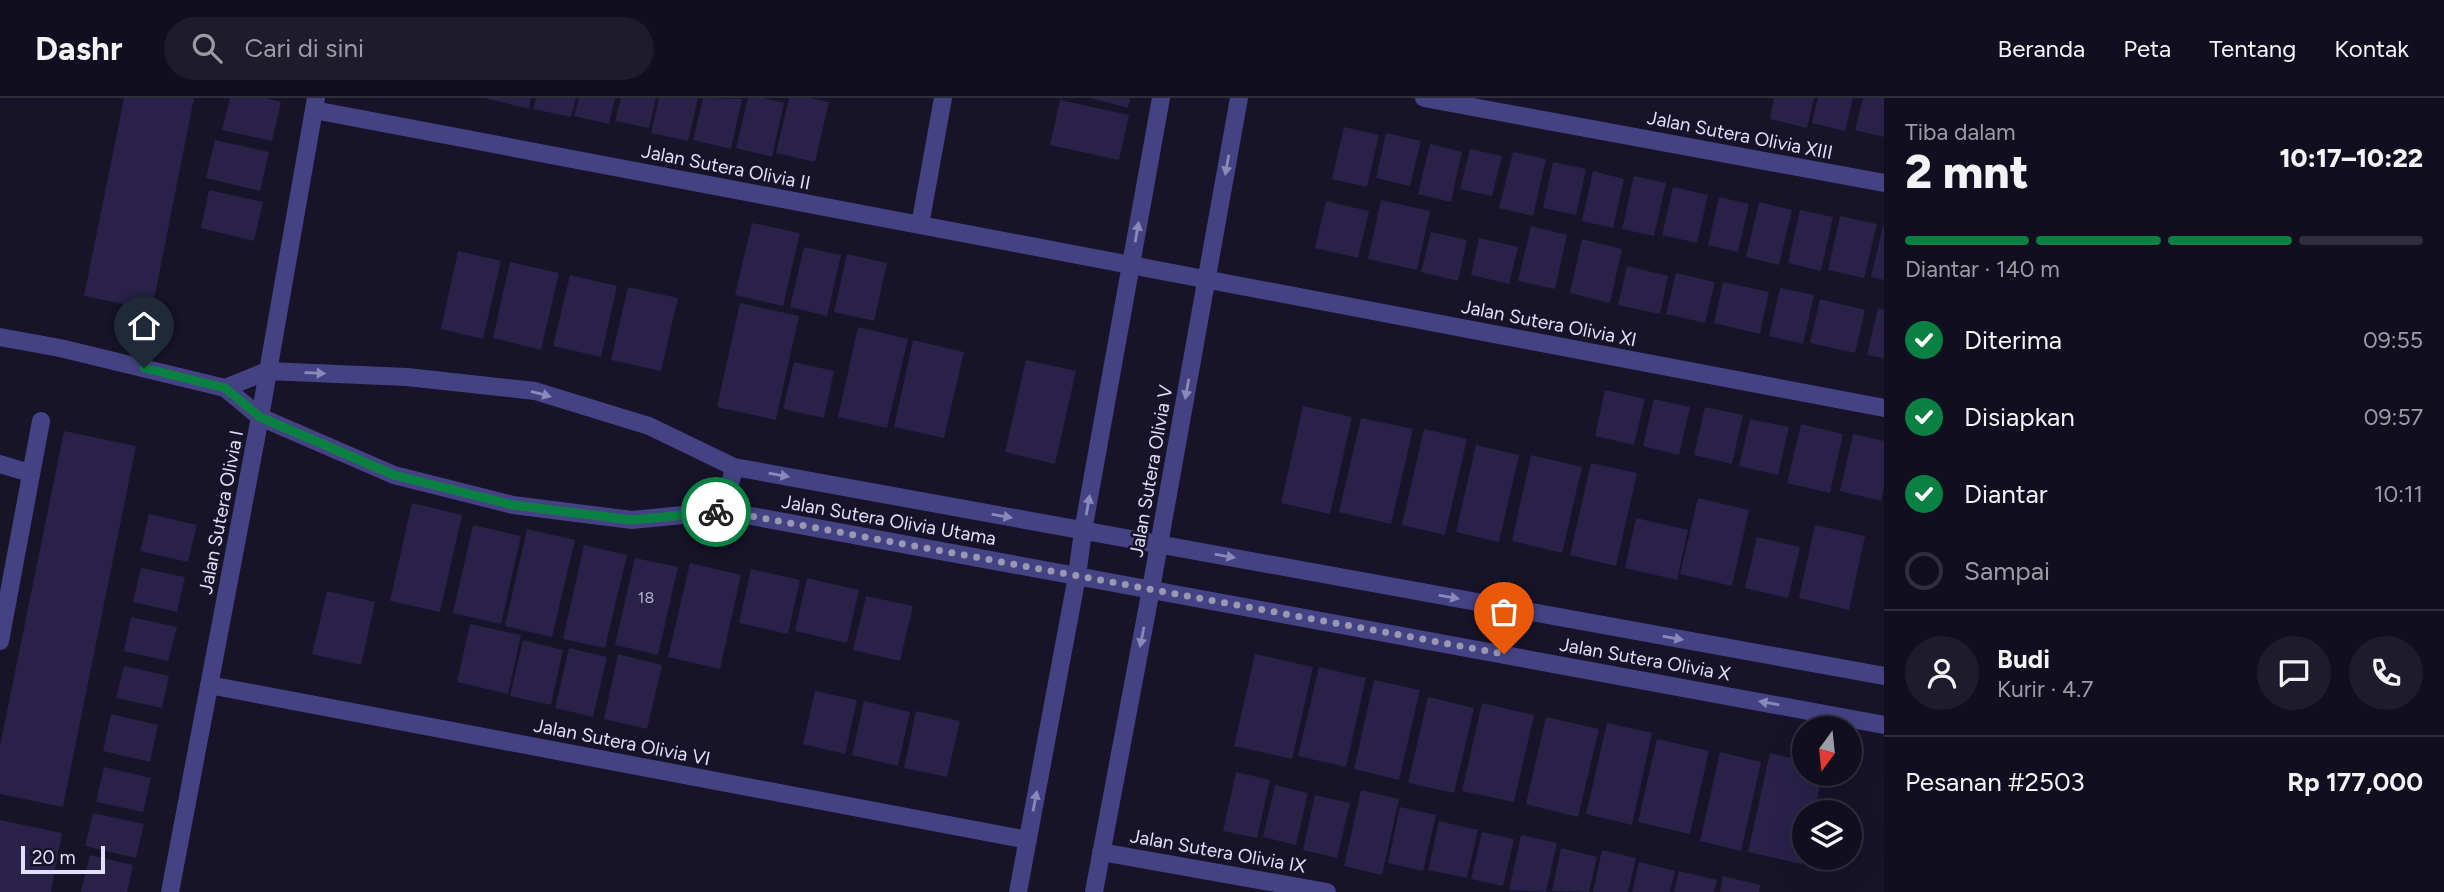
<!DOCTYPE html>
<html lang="id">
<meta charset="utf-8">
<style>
:root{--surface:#110e1f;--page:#1e1c2c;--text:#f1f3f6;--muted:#9c9ca4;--line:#302e3d;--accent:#0b8043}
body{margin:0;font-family:Figtree,sans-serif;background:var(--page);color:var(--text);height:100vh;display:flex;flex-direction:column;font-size:26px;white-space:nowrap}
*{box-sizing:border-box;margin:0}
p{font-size:23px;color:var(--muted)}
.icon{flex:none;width:38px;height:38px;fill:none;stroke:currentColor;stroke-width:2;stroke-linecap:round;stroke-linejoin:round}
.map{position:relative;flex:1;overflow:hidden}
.drawer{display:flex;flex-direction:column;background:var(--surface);width:560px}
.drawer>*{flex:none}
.needle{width:46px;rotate:195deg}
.fabs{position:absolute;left:1792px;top:618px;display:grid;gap:14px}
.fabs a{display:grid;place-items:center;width:70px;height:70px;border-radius:50%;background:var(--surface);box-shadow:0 7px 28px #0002,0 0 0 2px var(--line);font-size:35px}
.scale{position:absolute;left:21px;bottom:18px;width:84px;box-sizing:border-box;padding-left:7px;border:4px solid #e1defc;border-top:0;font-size:19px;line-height:24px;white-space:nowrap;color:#e1defc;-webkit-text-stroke:5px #171329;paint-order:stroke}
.pin{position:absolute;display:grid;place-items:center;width:60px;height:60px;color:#fff;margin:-72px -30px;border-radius:50% 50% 50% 0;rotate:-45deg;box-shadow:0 0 7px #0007}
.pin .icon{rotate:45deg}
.courier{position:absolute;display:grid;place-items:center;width:70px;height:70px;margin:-35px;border:5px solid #0b8043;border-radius:50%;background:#fff;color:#222;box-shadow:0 2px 9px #0007}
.head em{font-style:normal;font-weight:800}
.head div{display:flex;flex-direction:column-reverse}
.head{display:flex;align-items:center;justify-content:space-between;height:119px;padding:0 21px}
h1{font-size:46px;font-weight:800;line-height:52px}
.bar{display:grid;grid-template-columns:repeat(4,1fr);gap:10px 7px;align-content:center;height:84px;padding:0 21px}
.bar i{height:9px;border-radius:5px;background:var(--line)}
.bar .selected{background:var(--accent)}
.bar p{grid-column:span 4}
.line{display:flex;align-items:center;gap:18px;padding:0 21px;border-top:2px solid var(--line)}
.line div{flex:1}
.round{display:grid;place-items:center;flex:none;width:74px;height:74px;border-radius:37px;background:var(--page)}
ol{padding:0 21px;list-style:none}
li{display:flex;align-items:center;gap:21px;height:77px}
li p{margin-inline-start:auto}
li .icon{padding:7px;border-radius:50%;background:var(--accent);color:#fff;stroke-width:4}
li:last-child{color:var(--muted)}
li i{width:38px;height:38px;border:4px solid var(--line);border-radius:50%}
header{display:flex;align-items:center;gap:42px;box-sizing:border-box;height:98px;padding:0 35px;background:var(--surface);border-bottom:2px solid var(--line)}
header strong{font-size:33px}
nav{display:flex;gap:38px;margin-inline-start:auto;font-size:24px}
.search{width:490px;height:63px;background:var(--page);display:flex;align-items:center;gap:18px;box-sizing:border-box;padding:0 24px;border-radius:38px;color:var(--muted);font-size:26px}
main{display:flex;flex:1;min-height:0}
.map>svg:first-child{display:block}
</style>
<header>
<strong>Dashr</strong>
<div class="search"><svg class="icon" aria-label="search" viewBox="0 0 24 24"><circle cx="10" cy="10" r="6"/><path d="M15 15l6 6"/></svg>Cari di sini</div>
<nav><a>Beranda</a><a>Peta</a><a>Tentang</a><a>Kontak</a></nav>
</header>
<main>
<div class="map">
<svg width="1884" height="794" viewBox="0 0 1884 794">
<rect width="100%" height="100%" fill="#171329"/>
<path fill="#292148" d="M124 0H194L152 212 84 198Z
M230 0H265L281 4 272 43 222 32Z
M485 0H531L529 11Z
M536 0H576L571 19 533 11Z
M579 0H615L609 26 574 18Z
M621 0H656L649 30 615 23Z
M659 0H698L688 43 651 35Z
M703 0 742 1 731 51 693 42Z
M748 0H763L784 5 772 59 736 50Z
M789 0H809L829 4 815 64 776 55Z
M1090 0H1130L1128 10Z
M1774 0H1814L1807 30 1770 21Z
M1818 0H1853L1845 33 1812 25Z
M1863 0H1884V39L1855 32Z
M1060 2 1129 17 1119 62 1050 47Z
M1344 29 1379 37 1367 89 1332 81Z
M1386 35 1421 43 1410 88 1376 80Z
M215 42 269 54 260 93 206 80Z
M1430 46 1462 54 1451 104 1418 96Z
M1470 51 1502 58 1492 98 1460 91Z
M1513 54 1546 61 1533 118 1499 110Z
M1553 64 1586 71 1576 117 1543 110Z
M1593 73 1624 81 1613 130 1582 123Z
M1634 78 1666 85 1654 138 1622 131Z
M1673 89 1708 97 1697 145 1662 137Z
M209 92 263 104 254 143 201 130Z
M1719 99 1749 106 1738 154 1708 147Z
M1381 102 1430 113 1417 172 1368 161Z
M1326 103 1369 113 1358 160 1315 150Z
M1759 104 1792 112 1779 167 1746 159Z
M1800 112 1833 119 1821 173 1788 165Z
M1840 118 1877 126 1864 180 1828 172Z
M752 125 800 135 783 208 735 197Z
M1531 128 1567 137 1555 191 1518 183Z
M1883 128 1884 129V182L1871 179Z
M1431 134 1467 142 1458 183 1421 174Z
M1479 140 1518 149 1509 186 1471 177Z
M1582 141 1622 151 1610 205 1570 195Z
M804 149 841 157 827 218 790 209Z
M458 153 501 163 483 241 441 231Z
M847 156 887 165 874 223 834 214Z
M510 164 559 175 541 252 493 240Z
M1627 168 1668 178 1660 216 1618 207Z
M1676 175 1715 184 1705 225 1666 216Z
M570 177 617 188 601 259 553 248Z
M1723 184 1769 194 1760 236 1714 225Z
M628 189 678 200 661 273 611 262Z
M1780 190 1814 197 1803 246 1769 238Z
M1820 201 1865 212 1855 255 1810 245Z
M740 205 799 218 776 322 717 309Z
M1878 210 1884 212V260L1867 257Z
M858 229 908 241 887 330 838 319Z
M913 242 964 254 944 340 894 329Z
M1026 262 1076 273 1055 366 1005 354Z
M794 264 834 273 824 320 783 311Z
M1605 292 1645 301 1634 347 1595 338Z
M1654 301 1690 309 1679 357 1643 348Z
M1303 308 1352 319 1330 416 1281 405Z
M1705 309 1743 317 1732 366 1694 357Z
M1361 320 1413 331 1391 426 1339 414Z
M1750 321 1789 329 1778 377 1739 368Z
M1801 326 1843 336 1830 395 1787 385Z
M1424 331 1467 341 1445 437 1402 427Z
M64 333 136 348 63 709 0 696V648Z
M1853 336 1884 343V388L1881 403 1840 393Z
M1476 347 1519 357 1499 444 1456 434Z
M1531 357 1582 369 1562 455 1512 443Z
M1591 365 1637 375 1616 468 1570 457Z
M1698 400 1749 412 1732 488 1680 476Z
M412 405 462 417 440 514 390 503Z
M149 416 197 427 188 464 140 453Z
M1636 420 1688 432 1677 482 1625 470Z
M473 427 521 438 501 526 453 515Z
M1815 427 1865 438 1849 512 1799 500Z
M527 431 575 442 552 539 505 528Z
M1757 439 1800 449 1788 500 1745 490Z
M584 447 627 457 605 550 563 541Z
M635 460 678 469 658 557 615 547Z
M690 465 741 477 720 571 668 559Z
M141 470 185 479 177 514 133 504Z
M751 471 800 482 788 536 739 525Z
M807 480 859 492 847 545 795 533Z
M327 493 375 504 361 567 312 556Z
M866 498 913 508 900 563 853 552Z
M131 519 177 529 168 563 124 553Z
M470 526 521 537 508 596 457 584Z
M523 542 563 552 551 607 510 598Z
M569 550 607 559 593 619 555 610Z
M618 556 662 567 647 631 604 621Z
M1255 556 1313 569 1292 661 1234 648Z
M124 568 169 578 162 610 116 600Z
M1319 569 1366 580 1346 669 1298 658Z
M1374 582 1420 592 1399 682 1354 671Z
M815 593 857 602 845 656 803 646Z
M1428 599 1474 610 1454 695 1408 685Z
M864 603 910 614 898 668 852 657Z
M1482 605 1534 617 1514 704 1462 693Z
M916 613 960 623 947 679 904 670Z
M111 616 158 627 150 664 103 653Z
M1546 619 1599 631 1578 719 1526 706Z
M1607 625 1652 635 1632 727 1586 716Z
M1657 641 1709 653 1690 736 1638 724Z
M1720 654 1761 664 1741 753 1700 743Z
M1770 655 1804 663V676H1823L1814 714H1804L1802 766 1748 754Z
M104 669 151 680 143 714 96 704Z
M1236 674 1270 682 1257 740 1223 733Z
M1275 687 1308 695 1296 747 1263 739Z
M1361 692 1399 701 1382 777 1344 768Z
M1315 697 1350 705 1337 760 1303 752Z
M1400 709 1436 717 1423 773 1388 765Z
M93 715 144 726 136 760 85 748Z
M0 722 62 735 51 794H0Z
M1439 723 1478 732 1467 780 1428 772Z
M1482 734 1514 741 1503 788 1471 781Z
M1521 737 1557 745 1546 794 1509 792Z
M1561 750 1597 759 1589 794 1552 793Z
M1602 752 1636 760 1628 794H1593Z
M90 757 133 767 127 794H81Z
M1639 764 1675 773 1670 794H1632Z
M1679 773 1717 782 1714 794H1674Z
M1723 778 1760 787 1759 794H1720Z"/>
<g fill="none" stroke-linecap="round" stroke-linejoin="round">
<path stroke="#454284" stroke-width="18" d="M1424 0 1884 85
M314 12 1884 310
M920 127 943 0
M0 239 60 250 225 290 260 319 394 377 513 407 632 422 724 413 1884 627
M225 290 267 273 407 279 535 293 649 328 734 369 1884 578
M0 366 30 375
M724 413 734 369
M0 543 41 323
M209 587 1028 742
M1101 754 1327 794
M170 794 260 319 316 0
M1018 794 1077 478 1083 433 1161 0
M1094 794 1151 491 1239 0"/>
</g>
<defs><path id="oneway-solid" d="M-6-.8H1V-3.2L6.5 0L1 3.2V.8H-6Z" transform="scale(1.75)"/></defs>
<g fill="#8b88ba">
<use href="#oneway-solid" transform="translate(1227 67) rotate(100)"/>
<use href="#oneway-solid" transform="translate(1137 134) rotate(-80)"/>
<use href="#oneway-solid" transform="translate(315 275) rotate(2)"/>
<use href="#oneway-solid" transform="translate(1187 291) rotate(100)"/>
<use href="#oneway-solid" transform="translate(541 296) rotate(15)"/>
<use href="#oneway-solid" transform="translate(779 377) rotate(10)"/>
<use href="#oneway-solid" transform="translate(1088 407) rotate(-80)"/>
<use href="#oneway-solid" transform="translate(1002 418) rotate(10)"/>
<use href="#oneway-solid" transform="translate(1225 458) rotate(10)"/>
<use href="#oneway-solid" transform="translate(1449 499) rotate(10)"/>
<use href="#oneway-solid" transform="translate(1142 539) rotate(101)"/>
<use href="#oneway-solid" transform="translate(1673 540) rotate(10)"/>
<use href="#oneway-solid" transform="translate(1769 605) rotate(-170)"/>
<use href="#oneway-solid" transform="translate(1035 703) rotate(-79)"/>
</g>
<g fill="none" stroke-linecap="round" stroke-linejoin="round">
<path stroke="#9a97b2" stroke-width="7" stroke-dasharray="0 12.6" d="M716 414 751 418 1504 556"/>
<path stroke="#0b8043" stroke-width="9" d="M144 270 225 290 260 319 394 377 489 401 513 407 632 422 716 414"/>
</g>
<g text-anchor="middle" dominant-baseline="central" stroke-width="5" stroke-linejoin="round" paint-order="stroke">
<g font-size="16" fill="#b3afcf">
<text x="646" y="499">18</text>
</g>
<g font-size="19" fill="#e1defc" stroke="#171329">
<text transform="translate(1740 37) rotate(11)">Jalan Sutera Olivia XIII</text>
<text transform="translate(726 69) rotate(11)">Jalan Sutera Olivia II</text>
<text transform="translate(1549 225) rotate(11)">Jalan Sutera Olivia XI</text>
<text transform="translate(1151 373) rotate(-80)">Jalan Sutera Olivia V</text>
<text transform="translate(221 414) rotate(-79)">Jalan Sutera Olivia I</text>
<text transform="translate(889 422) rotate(10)">Jalan Sutera Olivia Utama</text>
<text transform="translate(1645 561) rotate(10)">Jalan Sutera Olivia X</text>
<text transform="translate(622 644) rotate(11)">Jalan Sutera Olivia VI</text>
<text transform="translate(1218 753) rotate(10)">Jalan Sutera Olivia IX</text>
</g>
</g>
</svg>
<div class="fabs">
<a><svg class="needle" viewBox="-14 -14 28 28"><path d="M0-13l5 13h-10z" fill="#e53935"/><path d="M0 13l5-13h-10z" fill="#9c9ca4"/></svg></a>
<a><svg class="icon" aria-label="layers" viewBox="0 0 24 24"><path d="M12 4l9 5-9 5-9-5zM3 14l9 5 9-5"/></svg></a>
</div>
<div class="scale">20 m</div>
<div class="pin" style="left:1504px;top:556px;background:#ea580c"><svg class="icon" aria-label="bag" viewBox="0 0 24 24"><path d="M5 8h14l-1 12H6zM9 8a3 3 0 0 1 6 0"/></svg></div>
<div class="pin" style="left:144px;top:270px;background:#1f2937"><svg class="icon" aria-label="home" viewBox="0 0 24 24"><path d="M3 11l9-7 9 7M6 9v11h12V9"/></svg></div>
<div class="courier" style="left:716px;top:414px"><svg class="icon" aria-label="bike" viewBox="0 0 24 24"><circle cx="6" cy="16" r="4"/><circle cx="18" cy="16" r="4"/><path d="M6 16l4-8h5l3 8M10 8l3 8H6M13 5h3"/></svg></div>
</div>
<section class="drawer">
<div class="head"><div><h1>2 mnt</h1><p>Tiba dalam</p></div><em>10:17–10:22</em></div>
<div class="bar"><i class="selected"></i><i class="selected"></i><i class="selected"></i><i></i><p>Diantar · 140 m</p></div>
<ol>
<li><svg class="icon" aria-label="check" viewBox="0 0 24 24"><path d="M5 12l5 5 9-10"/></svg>Diterima<p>09:55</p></li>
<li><svg class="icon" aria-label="check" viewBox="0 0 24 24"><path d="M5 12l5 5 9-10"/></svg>Disiapkan<p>09:57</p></li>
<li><svg class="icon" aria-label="check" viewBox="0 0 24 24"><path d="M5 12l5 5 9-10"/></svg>Diantar<p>10:11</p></li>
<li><i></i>Sampai</li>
</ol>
<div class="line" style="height:126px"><a class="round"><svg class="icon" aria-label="person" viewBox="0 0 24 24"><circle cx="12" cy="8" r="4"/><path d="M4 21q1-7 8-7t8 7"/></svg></a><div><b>Budi</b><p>Kurir · 4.7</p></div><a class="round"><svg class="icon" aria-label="chat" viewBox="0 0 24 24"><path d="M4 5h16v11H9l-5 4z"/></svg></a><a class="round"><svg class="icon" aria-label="phone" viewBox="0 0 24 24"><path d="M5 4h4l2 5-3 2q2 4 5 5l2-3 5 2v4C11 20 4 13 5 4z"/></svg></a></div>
<div class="line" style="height:91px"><div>Pesanan #2503</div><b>Rp 177,000</b></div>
</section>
</main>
